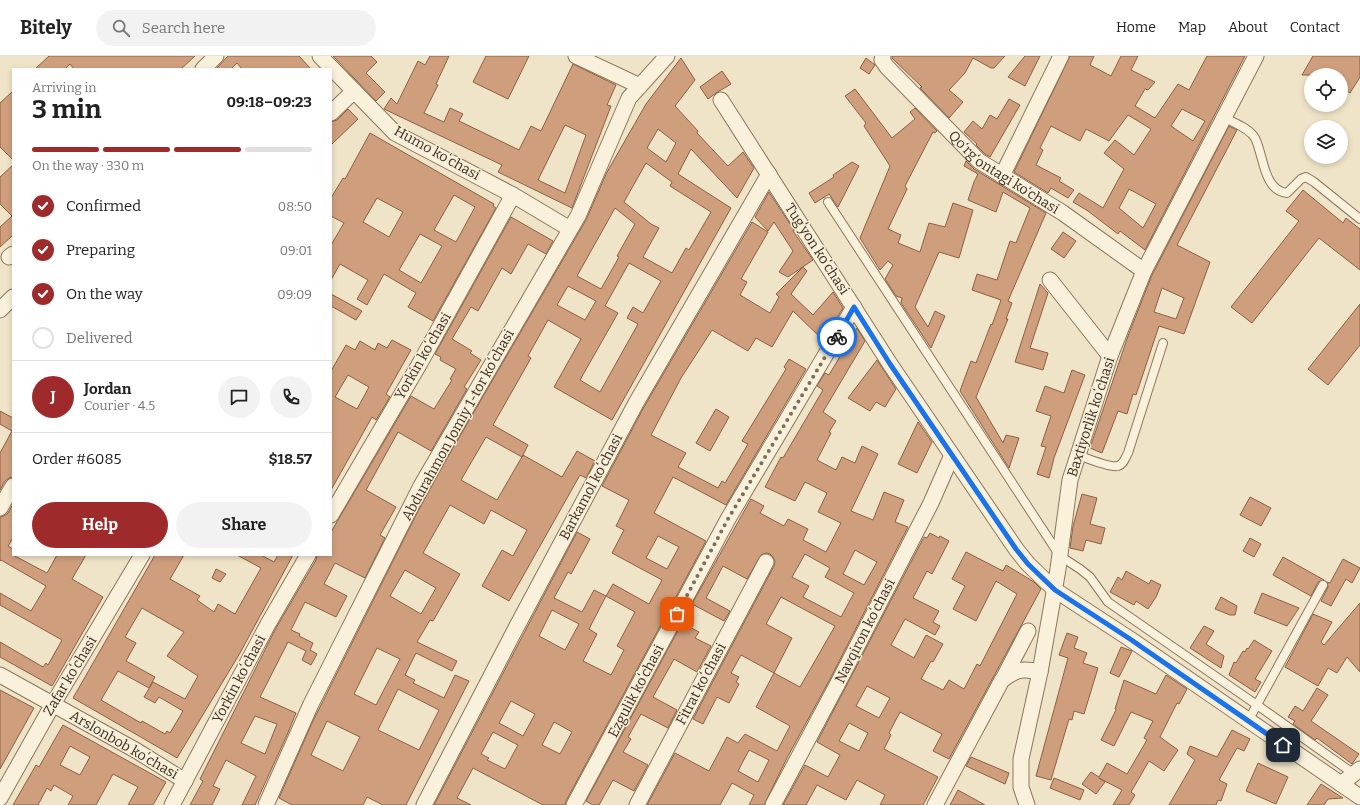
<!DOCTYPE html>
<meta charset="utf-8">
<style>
:root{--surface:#fff;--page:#f2f2f2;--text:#222;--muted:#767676;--line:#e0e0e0;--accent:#9e2a2b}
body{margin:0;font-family:Bitter,serif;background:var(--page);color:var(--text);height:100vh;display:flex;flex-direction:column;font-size:15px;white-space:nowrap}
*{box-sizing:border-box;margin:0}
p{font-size:13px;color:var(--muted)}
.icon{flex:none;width:22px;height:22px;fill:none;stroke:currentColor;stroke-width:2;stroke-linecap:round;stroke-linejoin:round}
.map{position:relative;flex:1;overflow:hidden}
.drawer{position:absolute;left:12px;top:12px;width:320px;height:488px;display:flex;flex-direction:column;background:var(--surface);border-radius:0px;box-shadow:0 2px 6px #0003}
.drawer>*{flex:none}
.controls{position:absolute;left:1304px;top:12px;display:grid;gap:8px}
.controls a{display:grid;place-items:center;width:44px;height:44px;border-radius:50%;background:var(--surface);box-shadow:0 2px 6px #0003;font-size:20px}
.pin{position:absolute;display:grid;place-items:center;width:34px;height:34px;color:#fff;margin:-17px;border-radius:8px;box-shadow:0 2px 6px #0006}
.courier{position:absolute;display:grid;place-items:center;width:40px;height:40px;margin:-20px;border:3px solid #1a73e8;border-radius:50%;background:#fff;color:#222;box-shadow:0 1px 5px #0007}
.summary em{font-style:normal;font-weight:700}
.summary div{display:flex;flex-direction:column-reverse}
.summary{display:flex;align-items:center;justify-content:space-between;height:68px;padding:0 20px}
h1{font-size:26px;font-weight:700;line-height:30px}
.bar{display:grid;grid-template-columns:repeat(4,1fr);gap:6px 4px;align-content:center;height:48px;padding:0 20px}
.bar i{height:5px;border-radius:3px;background:var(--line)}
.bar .active{background:var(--accent)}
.bar p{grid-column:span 4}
.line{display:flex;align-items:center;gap:10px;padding:0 20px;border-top:1px solid var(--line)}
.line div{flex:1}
.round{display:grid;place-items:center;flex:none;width:42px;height:42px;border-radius:21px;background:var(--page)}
ol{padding:0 20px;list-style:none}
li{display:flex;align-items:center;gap:12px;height:44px}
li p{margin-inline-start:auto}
li .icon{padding:4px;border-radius:50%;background:var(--accent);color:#fff;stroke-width:4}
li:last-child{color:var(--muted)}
li i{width:22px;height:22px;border:2px solid var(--line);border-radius:50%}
.primary-button{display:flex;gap:8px;margin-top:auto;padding:8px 20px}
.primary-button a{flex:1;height:46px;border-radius:24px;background:var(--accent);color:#fff;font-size:16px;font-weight:700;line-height:46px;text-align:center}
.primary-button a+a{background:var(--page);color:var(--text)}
header{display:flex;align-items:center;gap:24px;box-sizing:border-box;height:56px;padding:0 20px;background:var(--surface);border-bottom:1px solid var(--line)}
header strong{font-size:19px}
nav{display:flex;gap:22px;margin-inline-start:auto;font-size:14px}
.search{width:280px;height:36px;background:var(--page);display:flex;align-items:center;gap:10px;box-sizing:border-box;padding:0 14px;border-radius:22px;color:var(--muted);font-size:15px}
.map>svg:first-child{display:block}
</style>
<header>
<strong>Bitely</strong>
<div class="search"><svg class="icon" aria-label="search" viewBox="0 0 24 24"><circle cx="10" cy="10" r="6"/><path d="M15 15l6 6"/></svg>Search here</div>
<nav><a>Home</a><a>Map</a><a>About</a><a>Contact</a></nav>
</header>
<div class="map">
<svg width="1360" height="749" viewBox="0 0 1360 749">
<rect width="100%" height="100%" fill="#f0e4c8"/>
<path fill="#cf9f7d" stroke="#8d5f41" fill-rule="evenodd" d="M49 0H195L181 13H74L70 8 65 13H35Z
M228 0H299L311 13H242L237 7 231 13H216Z
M333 0H371L377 6 366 17 385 36 376 45Z
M430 0H449L436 28 438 29 424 57 444 66 450 52 463 58 459 65 519 94 531 70 541 75 573 8 616 29 607 49 611 50 572 152 498 116 502 109 384 53 391 42 397 48 418 5 425 9ZM565 69 586 79 565 137 538 124Z
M486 0H529L508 43 473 26Z
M892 0H1005L994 12H991L973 2 965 17 949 34 963 46 949 62 920 32 922 31 892 2Z
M1025 0H1040L1025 30 1008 21Z
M1070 0H1094L1090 9 1111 20 1121 0H1138L1131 14 1155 26 1148 34 1145 33 1135 50 1155 62 1178 28 1189 34 1207 0H1245L1145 194 1120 175 1118 178 1088 155 1073 146 1079 137 1103 152 1124 113 1104 97 1115 84 1134 99 1151 73 1128 59 1109 85 1086 73 1080 85 1051 70 1040 92 1043 94 1036 109 1061 122 1059 125 1074 134 1068 142 1051 132 1048 137 1014 116ZM1182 53 1205 65 1193 85 1171 70ZM1129 133 1156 148 1143 172 1119 152Z
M1313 0H1360V21L1350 37 1341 31V19H1302Z
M681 2 695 24 675 50 698 75 697 77 728 110 743 96 754 112 737 142 691 93 678 118 731 152 612 364 554 331 581 283 548 264 528 300 531 302 493 369 528 389 522 401 486 381 461 424 497 444 523 399 562 421 577 395 595 405 586 422 580 419 509 545 482 530 502 494 513 500 527 474 491 454 484 468 450 449 423 497 460 518 433 565 430 564 417 586 457 605 452 615 416 597 405 619 415 624 413 627 444 642 455 619 469 625 406 749H383L367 741 363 749H292L279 742 312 667 417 457 446 404 586 164 607 116 646 48ZM658 73 676 87 666 106 647 92ZM646 107 672 126 670 130 711 156 689 194 686 192 672 217 643 201 659 172 651 168 624 146ZM615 152 635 168 617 200 619 201 601 233 577 220ZM629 207 661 225 643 257 633 251 627 262 638 268 600 336 580 324 618 257 605 250ZM568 230 596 245 585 264 557 249ZM405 514 436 532 421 558 390 540ZM377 592 400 603 376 649 354 638ZM398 633 439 654 419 694 378 674ZM327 665 360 681 343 715 311 699Z
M866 2 875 9 869 18 860 12Z
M722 15 731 28 716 37 708 43 700 31Z
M855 33 892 82 915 63 910 56 915 52 937 75 935 77 933 76 905 130 907 133 888 173 901 179 898 187 920 196 929 167 945 171 953 147 973 154 959 202 939 196 915 251 928 271 935 255 945 260 931 292 901 247 902 242 896 240 885 223 893 209 888 205 880 214 860 182 890 110 864 70 866 67 845 40Z
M13 35V104L0 91V47Z
M1009 43 1020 49 990 101 985 98 976 89 977 88 964 76 973 65 982 73 990 59 997 63Z
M348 53 358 63 331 89V66L337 64Z
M1229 70 1237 74 1177 189 1210 206 1184 278 1159 270 1136 339 1133 338 1127 358 1118 355 1102 397 1090 392 1128 280 1152 219ZM1162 232 1184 242 1176 263 1154 256Z
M370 77 494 148 493 150 496 152 433 265 408 251 416 237 384 218 367 249 357 243 368 224 340 208 331 224V189L344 167 331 160V142L343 122 345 123ZM454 139 475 151 456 186 434 174ZM377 142 403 156 389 181 363 166ZM420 178 442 190 421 227 399 214Z
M966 105 974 113 1046 157 1008 245 1012 247 1006 263H1008L976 341 1003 387 1006 379 1019 382 1009 412 960 335 971 305 976 307 991 268 992 269 1001 244 972 234 977 218 997 224 1010 185 1016 187 1030 152 1003 136 996 156 968 144 974 126 978 118 964 110Z
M852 106 859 110 838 151 829 138 815 147 809 137 834 121 833 119Z
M13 109V179L0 191V171L12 160 0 148V121Z
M1303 134 1343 167 1346 162 1360 173V214L1319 182 1252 267 1231 251 1299 165 1286 155Z
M769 136 794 174 793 175 813 204 788 221 779 216 793 195 774 166 768 175 755 161Z
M511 161 553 185 546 198 528 188 511 218 502 212 478 255 471 251 452 283 472 295 470 297 481 304 464 331 467 333 431 395 398 376 366 434 396 451 380 479 385 482 365 522 335 507 324 528 347 540 336 561 305 546 291 574 300 578 299 580 313 587 310 594 317 598 311 609 302 604 306 595 288 586 260 641 296 657 287 679 255 749H242L256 720 226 704 213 730 220 733 212 749H190L203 725 200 723 276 572 316 504 317 499H331V476L411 340 434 353 452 324 450 323 456 313 440 304 441 301 435 298ZM255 660 277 668 265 698 241 687Z
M752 166 768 176 741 223 747 226 740 239 770 257 779 241 776 238 803 211 807 215 791 238 813 259 833 236 843 252 833 268 821 282 793 255 772 291 756 282 748 295 712 274 681 322 651 379 686 397 678 411 718 432 722 425 725 427 748 388 742 385 786 313 784 311 789 303 806 313 726 449 673 421 654 457 706 485 566 745 565 749H543L473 712 457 742 471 749H434L577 476 590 483 571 518 568 516 554 542 582 556 594 534 606 540 613 528 649 548 662 524 612 497 624 474 616 470 629 444 602 430 644 351ZM658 480 679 491 667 513 646 502ZM606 540 635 556 617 590 624 594 611 619 583 605 597 578 589 573ZM552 554 579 568 565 594 539 580ZM511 645 535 658 523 680 499 667ZM554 666 572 676 560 698 542 689ZM493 676 518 689 505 713 487 704 489 702 481 698Z
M1063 176 1076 185 1064 202 1051 193Z
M1040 228 1048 237 1030 292 1048 297 1043 314 1015 306Z
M331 238 362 255 356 264 331 250Z
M1360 248V289L1328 329 1308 313Z
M857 272 865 285 823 356 836 365 829 376 831 377 817 404 836 414 842 401 855 407 862 390 878 398 851 455 873 464 884 436 904 444 895 466 908 471 830 623 788 700 764 749H749L754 739 732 727 720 749H647L675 697 709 715 727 681 738 687 745 678 777 695 790 670 756 651 774 617 741 599 731 617 739 621 736 626 739 628 729 647 717 641 703 668 693 663 774 510 775 505 773 501 770 498 766 497 761 499 747 523 723 510 706 542 730 555 724 565 692 548 751 443 764 450 760 457 784 470 788 463 808 473 803 484 826 496 841 467 818 456 827 437 805 426 795 445 765 431 781 401 783 402 823 334 817 330 825 317 829 319ZM855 494 877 506 864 529 843 518ZM805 498 830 512 825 521 854 537 841 561 803 541 809 530 792 521ZM781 541 835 570 800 631 774 617 792 582 766 568ZM749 694 769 704 758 726 738 715Z
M392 284 411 294 386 338 390 341 376 364 372 361 331 434V315L346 289 355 294 360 285 375 294 378 287 387 292ZM348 319 369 331 357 353 335 341Z
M877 304 896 333 885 351 876 346 870 355 848 342Z
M1072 314 1085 319 1054 402 1049 422 1037 418 1046 391 1041 390 1051 360 1036 355 1045 330 1064 337Z
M716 353 729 361 710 395 696 387Z
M0 355 13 362V421L9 422 5 425 0 434V397L12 375 0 368Z
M918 366 932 386 917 417 898 408Z
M1082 438 1097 442 1090 468 1105 472 1101 488 1086 484 1083 495 1070 492 1073 470Z
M1250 441 1271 452 1261 470 1240 459Z
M13 448V482L8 490 13 493V499L47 517 57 499H86L72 523 103 541 52 630 0 601V586L43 611 46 607 48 609 62 584 0 549V537L31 555 46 530 1 504 0 505V461L4 460 8 457Z
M930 477 939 482 940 480 949 485 932 518 927 515 913 542 939 555 933 566 940 570 935 579 905 563 891 589 914 602 926 579 943 588 933 606 931 605 921 623 943 634 949 624 964 633 977 608 980 610 1017 538 996 525 976 565 953 553 965 530 952 523 966 496 1003 515 1006 509 1034 526 1041 533 949 703 933 695 942 678 900 656 889 677 891 679 884 693 938 721 923 749H880L885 739 857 724 846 744 817 729 806 749H783L805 709 828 721 840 699 817 686 924 481 927 482ZM867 630 890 642 879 662 856 650ZM849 667 868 677 859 695 839 685Z
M1250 482 1261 488 1254 501 1243 495Z
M155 499H184L170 523 200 540 197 544 214 556 218 548 235 558 261 512 237 499H261L274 506 278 499H293L240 597 177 702 73 642ZM142 552 184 576 167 600 198 620 185 643 153 626 144 641 155 647 159 641 183 655 170 677 167 675 165 678 142 665 141 667 101 644 118 615 149 632 155 621 126 605 136 587 125 581Z
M1283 501 1324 524 1318 526 1311 540 1273 519Z
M1343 503 1360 512 1352 527 1346 523 1331 550 1321 545 1328 531 1327 526 1330 527Z
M216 513 226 518 220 526 212 522Z
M1126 515 1149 528 1151 524 1161 529 1156 541 1148 553 1136 545 1134 549 1110 536 1118 521 1122 524Z
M1262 537 1299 552 1287 570 1254 557Z
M1221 541 1237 550 1235 559H1230L1215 553Z
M1360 547V616L1347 601 1337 617 1328 612 1318 630 1285 611 1313 558 1332 566 1321 586 1324 589Z
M682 567 699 576 695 582 711 590 697 616 674 603 653 641 677 654 668 672 641 658 628 681 631 683 623 696 648 709 634 735 613 724 599 749H593L586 745Z
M1204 570 1214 575 1206 588 1224 600 1221 612 1190 592Z
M1067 577 1078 581 1074 592 1087 597 1083 607 1098 612 1084 658 1074 655 1072 664 1069 663 1051 724 1036 720 1068 602 1059 599Z
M1254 584 1272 595 1255 623 1261 626 1255 636 1229 619 1234 606 1236 607 1243 595 1245 596 1247 592 1248 593Z
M1121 591 1132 595 1119 621 1110 617Z
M1166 619 1187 633 1179 648 1177 647 1160 681 1178 694 1164 715 1149 705 1131 736 1135 739 1129 749H1113L1122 734 1099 722 1105 726 1096 738 1082 728 1091 716 1099 721 1107 707 1127 718 1147 684 1144 682 1153 665 1131 656 1114 690 1101 684 1116 654 1115 653 1124 624 1156 638Z
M1317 632 1328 639 1311 665 1359 698 1352 708 1317 682 1315 684 1293 668 1295 665 1288 661 1295 650 1303 655Z
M0 634 34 652 0 713Z
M63 669 166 726 153 749H128L138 731 113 718 96 749H68L73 740 54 729 51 735 47 732 38 749H13L36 709 39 711ZM70 690 90 701 80 719 60 709Z
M1232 674 1250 683 1244 695 1237 692 1219 724 1227 728 1221 745 1218 744 1216 749H1169L1195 704 1187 698 1190 690 1217 701Z
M971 701 1009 717 1005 728 966 710Z
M1258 707 1288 721 1276 748 1246 735Z
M1054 722 1084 734 1080 744 1050 732Z
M1321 728 1343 742 1328 743 1324 749H1307Z
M958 734 985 749H950Z"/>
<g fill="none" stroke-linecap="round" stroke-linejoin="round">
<defs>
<path id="service" d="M1225 62C1234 67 1249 72 1255 82 1264 100 1263 134 1287 137L1301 123 1306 121 1314 126 1360 163
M828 146 1060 500 1080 513 1090 521 1108 546 1257 649 1354 718
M1078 399C1086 402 1110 412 1118 410 1124 408 1125 402 1128 397L1163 287
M1248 665 1323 529"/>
<g id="minor">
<path d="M320 0 395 77 513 139 570 173"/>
<path d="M576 0 640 30"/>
<path id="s1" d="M883 0 882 4 887 11 979 105 1063 157 1144 215"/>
<path d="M203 13 216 0"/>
<path d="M721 44 890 308 1016 493 1028 508 1055 534 1130 583 1360 741"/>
<path d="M331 57 354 35"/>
<path d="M1002 120 1061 0"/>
<path d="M9 201 13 198"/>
<path d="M1050 224 1110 300"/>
<path d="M0 254 13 241"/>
<path d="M0 452 13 430"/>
<path d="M331 459 420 307 513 139"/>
<path d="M0 619 137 695 185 725"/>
<path d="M1003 623 1028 575"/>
<path d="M1341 728 1360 713"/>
<path d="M0 742 53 648 142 499"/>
<path d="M172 749 268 568 308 499"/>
<path d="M266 749 311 648 421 430 578 160 629 42 667 0"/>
<path d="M424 749 517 570 636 347 769 118"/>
<path d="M574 749 728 463 854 251"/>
<path d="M637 749 766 506"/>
<path d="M773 749 838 627 931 447 952 399"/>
<path d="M935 749 1002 624C1017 613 1022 612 1040 616"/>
<path d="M1027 749 1021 731V703L1040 616 1052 548 1058 513 1070 424 1110 300 1144 215 1256 0"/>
</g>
</defs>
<use href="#service" stroke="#8d765c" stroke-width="10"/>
<use href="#minor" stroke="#8d765c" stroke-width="17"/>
<use href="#service" stroke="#faf1dc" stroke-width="8"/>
<use href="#minor" stroke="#faf1dc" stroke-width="15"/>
</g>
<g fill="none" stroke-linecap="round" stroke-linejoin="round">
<path stroke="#7c6e5b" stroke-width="4" stroke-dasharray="0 7.2" d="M677 558 728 463 837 281"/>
<path stroke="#1a73e8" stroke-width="5" d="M837 281 854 251 890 308 1016 493 1028 508 1055 534 1130 583 1283 689"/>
</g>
<g text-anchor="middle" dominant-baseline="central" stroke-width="3" stroke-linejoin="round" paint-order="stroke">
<g font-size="14" fill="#3d2e20" stroke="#f7eed8">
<text transform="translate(437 97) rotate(29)">Humo koʻchasi</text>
<text stroke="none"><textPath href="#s1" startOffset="171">Qo‘rg‘ontagi ko‘chasi</textPath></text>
<text transform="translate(817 193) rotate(57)">Tugʻyon koʻchasi</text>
<text transform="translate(423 300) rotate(-60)">Yorkin koʻchasi</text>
<text transform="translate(1091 361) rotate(-72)">Baxtiyorlik koʻchasi</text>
<text transform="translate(458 369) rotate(-61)">Abdurahmon Jomiy 1-tor koʻchasi</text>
<text transform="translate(591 431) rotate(-62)">Barkamol koʻchasi</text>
<text transform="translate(865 575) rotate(-63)">Navqiron koʻchasi</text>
<text transform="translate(70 620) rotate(-59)">Zafar koʻchasi</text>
<text transform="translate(239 623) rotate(-62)">Yorkin koʻchasi</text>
<text transform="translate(701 628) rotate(-62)">Fitrat koʻchasi</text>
<text transform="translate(636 635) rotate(-62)">Ezgulik koʻchasi</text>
<text transform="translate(124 689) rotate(30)">Arslonbob koʻchasi</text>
</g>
</g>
</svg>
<div class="controls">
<a><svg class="icon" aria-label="locate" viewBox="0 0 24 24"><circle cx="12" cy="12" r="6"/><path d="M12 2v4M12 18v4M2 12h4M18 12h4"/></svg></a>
<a><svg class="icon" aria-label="layers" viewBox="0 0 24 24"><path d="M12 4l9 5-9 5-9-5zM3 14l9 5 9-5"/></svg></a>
</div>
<div class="pin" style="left:677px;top:558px;background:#ea580c"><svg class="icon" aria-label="bag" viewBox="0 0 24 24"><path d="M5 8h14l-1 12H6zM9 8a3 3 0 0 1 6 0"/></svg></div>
<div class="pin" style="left:1283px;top:689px;background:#1f2937"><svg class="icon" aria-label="home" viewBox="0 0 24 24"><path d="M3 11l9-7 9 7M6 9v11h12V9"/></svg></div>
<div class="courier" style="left:837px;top:281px"><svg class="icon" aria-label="bike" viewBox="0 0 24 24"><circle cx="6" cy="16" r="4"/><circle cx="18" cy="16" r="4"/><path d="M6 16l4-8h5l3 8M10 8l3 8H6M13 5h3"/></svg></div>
<section class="drawer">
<div class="summary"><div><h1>3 min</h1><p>Arriving in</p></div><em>09:18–09:23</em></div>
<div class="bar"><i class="active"></i><i class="active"></i><i class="active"></i><i></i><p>On the way · 330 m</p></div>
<ol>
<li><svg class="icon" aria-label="check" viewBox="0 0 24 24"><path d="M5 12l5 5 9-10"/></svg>Confirmed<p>08:50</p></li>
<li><svg class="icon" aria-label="check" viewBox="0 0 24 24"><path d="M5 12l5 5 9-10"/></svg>Preparing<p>09:01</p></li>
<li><svg class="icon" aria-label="check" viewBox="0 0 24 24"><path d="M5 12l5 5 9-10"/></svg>On the way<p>09:09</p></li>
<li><i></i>Delivered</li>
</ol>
<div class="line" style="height:72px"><b class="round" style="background:var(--accent);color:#fff">J</b><div><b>Jordan</b><p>Courier · 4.5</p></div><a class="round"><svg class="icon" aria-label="chat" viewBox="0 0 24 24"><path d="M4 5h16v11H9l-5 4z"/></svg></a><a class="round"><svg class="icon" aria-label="phone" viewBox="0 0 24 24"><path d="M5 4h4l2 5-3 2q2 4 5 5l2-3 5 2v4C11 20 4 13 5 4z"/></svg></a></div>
<div class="line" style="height:52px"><div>Order #6085</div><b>$18.57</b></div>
<div class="primary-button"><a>Help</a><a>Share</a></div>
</section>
</div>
